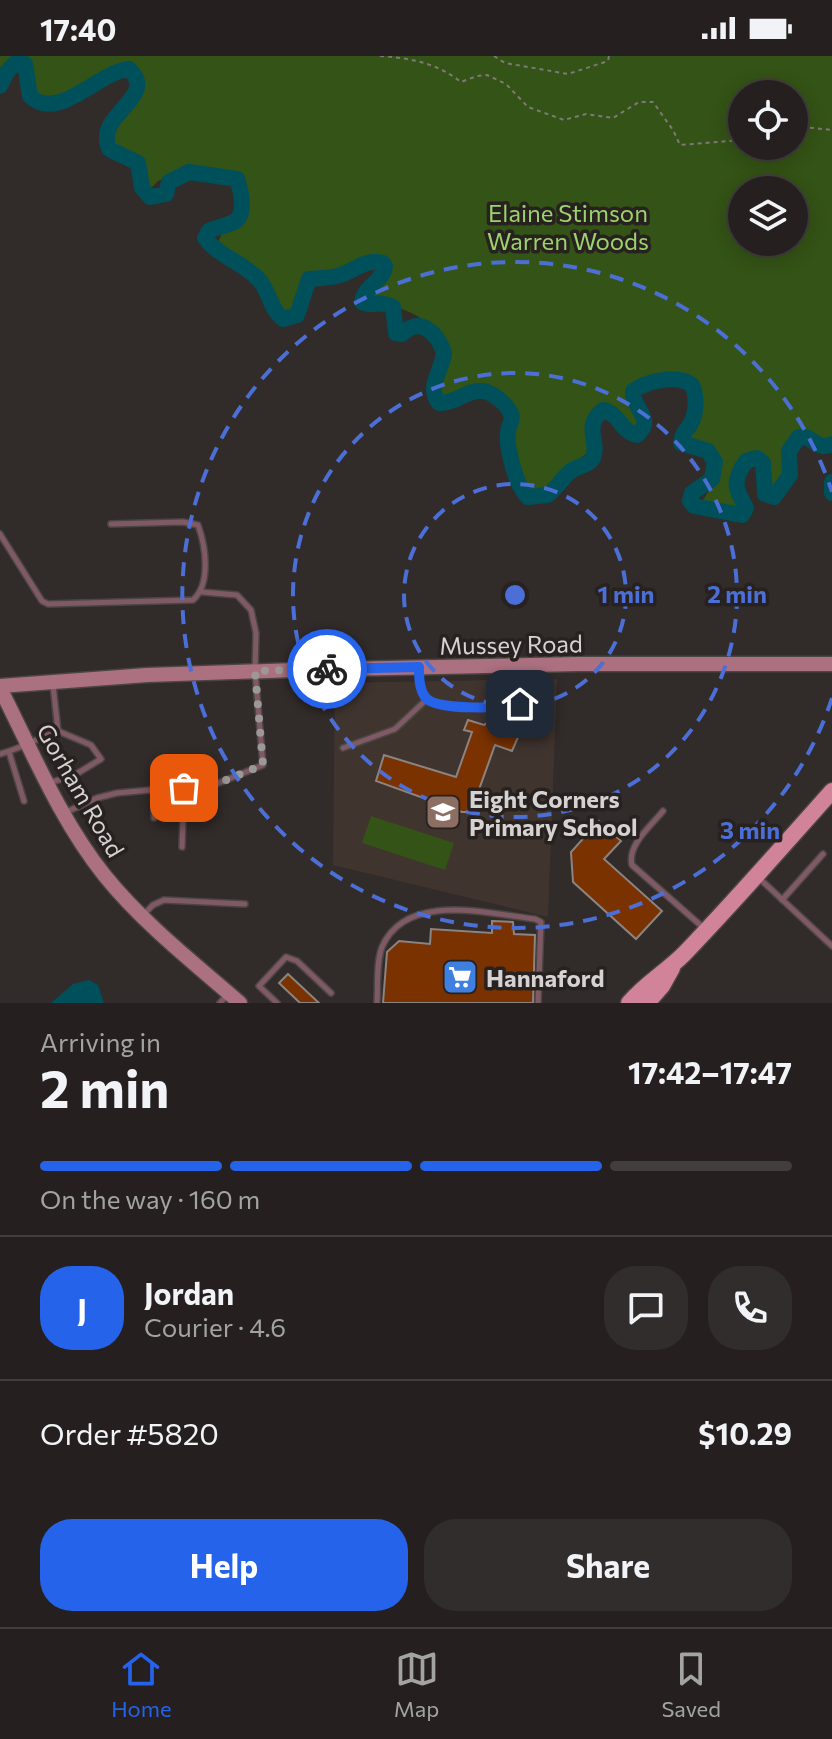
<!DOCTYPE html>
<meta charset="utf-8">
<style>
:root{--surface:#25201f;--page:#312d2c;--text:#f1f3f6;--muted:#a3a3a4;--line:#423e3d;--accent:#2563eb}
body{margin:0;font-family:Commissioner,sans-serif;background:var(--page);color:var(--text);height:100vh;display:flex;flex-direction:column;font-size:30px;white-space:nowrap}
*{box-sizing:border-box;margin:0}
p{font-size:26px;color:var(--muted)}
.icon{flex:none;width:44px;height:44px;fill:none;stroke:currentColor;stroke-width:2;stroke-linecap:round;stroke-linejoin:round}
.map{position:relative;height:947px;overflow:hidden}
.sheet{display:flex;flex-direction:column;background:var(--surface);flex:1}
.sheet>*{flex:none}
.tools{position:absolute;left:728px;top:24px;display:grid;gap:16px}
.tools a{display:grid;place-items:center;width:80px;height:80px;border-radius:50%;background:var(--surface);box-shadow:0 4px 20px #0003,0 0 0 2px var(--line);font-size:40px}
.pin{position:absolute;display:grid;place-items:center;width:68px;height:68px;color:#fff;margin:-34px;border-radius:16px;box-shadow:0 4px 12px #0006}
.courier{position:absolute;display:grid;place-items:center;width:80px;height:80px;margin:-40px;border:6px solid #2563eb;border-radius:50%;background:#fff;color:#222;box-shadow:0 2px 10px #0007}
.summary em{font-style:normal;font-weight:700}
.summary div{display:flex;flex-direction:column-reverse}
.summary{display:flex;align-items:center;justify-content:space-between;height:136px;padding:0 40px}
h1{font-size:52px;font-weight:700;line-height:60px}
.bar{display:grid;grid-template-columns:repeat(4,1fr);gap:12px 8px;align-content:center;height:96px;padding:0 40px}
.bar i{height:10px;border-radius:6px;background:var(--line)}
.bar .selected{background:var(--accent)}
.bar p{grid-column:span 4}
.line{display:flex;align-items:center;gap:20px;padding:0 40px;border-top:2px solid var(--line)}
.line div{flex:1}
.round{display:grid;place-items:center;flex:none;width:84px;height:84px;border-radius:32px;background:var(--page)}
.button{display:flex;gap:16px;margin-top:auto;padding:16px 40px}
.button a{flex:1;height:92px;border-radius:32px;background:var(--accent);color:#fff;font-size:32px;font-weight:700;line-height:92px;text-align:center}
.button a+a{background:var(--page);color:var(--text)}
.status{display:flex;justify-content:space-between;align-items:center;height:56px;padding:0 40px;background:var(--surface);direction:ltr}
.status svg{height:22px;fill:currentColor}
.dock{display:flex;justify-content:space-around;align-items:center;height:112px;border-top:2px solid var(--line);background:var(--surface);font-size:22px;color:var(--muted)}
.dock a{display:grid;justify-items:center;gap:4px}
.dock .selected{color:var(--accent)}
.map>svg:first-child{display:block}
</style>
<div class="status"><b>17:40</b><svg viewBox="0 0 49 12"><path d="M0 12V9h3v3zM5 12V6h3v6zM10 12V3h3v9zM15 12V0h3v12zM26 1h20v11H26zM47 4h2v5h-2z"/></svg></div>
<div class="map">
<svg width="832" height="947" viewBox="0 0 832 947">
<rect width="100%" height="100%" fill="#312b29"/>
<path fill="#40342f" d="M557 623 548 861 333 809 335 627Z"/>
<path fill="#345316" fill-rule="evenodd" d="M0 0H832V385C817 389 807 378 793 380 777 398 799 419 774 434L768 429C766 414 761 402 744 401 731 415 732 433 741 449 730 454 716 448 704 450L701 447C711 432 728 407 708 393 703 389 695 389 689 387L685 381C700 366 711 330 684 321 676 319 666 321 658 322 646 323 639 324 629 332L639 366 634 376 609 353 602 350 595 352 587 367 589 393 586 398 559 417 542 436 533 437C496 414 540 325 470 333 459 334 451 341 441 344L436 335C454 274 425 254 368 245L367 240C378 227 391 217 376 202L359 203 340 216 305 221C295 234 301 248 287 258H282L254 212 218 186 223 175 241 165 244 156 241 132 235 121 225 116 177 118 158 125 145 138 137 127 145 115 146 107C137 98 122 100 112 90 104 66 128 53 140 36L136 25C91 1 62 60 34 37L33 21 26 13 14 12 0 20ZM742 38H794V90H742ZM742 134H794V186H742Z
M371 760 454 787 445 814 362 787Z"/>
<path fill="#00505b" d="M89 924 98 929 104 947H51L73 928Z"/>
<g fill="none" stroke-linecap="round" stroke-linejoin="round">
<path stroke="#00505b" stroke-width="16" d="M0 30 7 16 17 5 25 8 30 40C58 67 98 16 129 13 160 42 94 57 109 93L138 107 142 132 150 141 166 138 169 126 189 116 237 123C241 135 247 159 234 166 226 170 216 171 209 175L205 182C219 201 245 207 260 225 270 237 270 253 283 263L297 259 309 223C319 222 328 222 337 220 355 216 363 202 383 207L385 210C384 225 364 230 362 246 372 252 378 243 393 251L396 277 402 278C420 259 438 278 444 297 442 315 426 331 439 347 455 348 466 334 481 335 492 335 507 348 511 358 514 365 508 369 508 376 506 391 516 431 528 441L548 439C557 432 562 422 571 415 577 410 589 410 593 402 600 385 582 371 603 354 620 358 621 376 637 379 656 362 632 354 633 335 646 325 678 318 692 329 697 339 697 358 690 369 685 376 682 378 681 387L708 395 715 406 712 423 692 437 690 445 694 450 742 459 746 452C736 432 731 427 746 405L757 402 763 407 765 438 774 441 790 419 789 395 799 381C813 378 816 396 832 388
M832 426V437"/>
</g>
<path fill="#7b3201" stroke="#8b8481" stroke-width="2" d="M494 662 510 665 519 679 512 695 495 689 476 742 478 743 476 750 471 756H462L376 725 384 699 456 721 472 676 464 674 468 664 484 669Z
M599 765 621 785 604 803 662 855 636 883 573 826 571 796Z
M492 865 513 866 514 878 535 879 533 947H383L387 896 399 885 430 888 431 873 492 877Z
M288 918 319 947H300L279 927Z"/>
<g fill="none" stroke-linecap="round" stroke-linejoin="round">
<defs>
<path id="lane" d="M0 478 42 545 48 548 193 544C211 528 206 491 198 469L183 466 111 468
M419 612C420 622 419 635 426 642 436 653 513 654 524 646 535 637 535 624 535 611
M343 692 395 673 427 643
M9 696 24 745
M0 698C20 693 38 682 58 675
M48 727 73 720 101 703 91 689 58 675 53 629
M663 755C651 770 627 789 632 809L706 874
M64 757 97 742 117 737 216 728 263 709 255 615 256 577 251 554 237 539 202 536
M154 762 155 735
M182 791 184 732
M760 823 832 890
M782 844 823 798
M143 859 153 849 164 844 245 848
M220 947 228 938
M277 947 259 930 286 901 297 905 331 937
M377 947C378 930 376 907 382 891 406 835 489 858 535 863L541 866 538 947"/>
<path id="secondary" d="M0 630 147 619 295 614 578 608H832
M0 632C32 695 60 764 105 820 143 867 194 907 240 947"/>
<path id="primary" d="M629 947C646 927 666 916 684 898 735 845 783 790 832 735
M647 947 662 930 672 912"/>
</defs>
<use href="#lane" stroke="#4b4644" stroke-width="8"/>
<use href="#secondary" stroke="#4b4644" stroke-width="17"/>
<use href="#primary" stroke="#4b4644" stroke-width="19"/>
<path stroke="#7e7978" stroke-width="2" stroke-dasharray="4 4" stroke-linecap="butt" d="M380 0C410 2 437 7 461 26L477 20 487 19 506 28 528 51 564 64 586 58 613 62 639 46H653L673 74 680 89 742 84
M494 0 505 7 568 18 608 5 609 0
M794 70 832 74"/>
<use href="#lane" stroke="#7f5963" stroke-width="5"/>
<use href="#secondary" stroke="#ac7181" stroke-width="14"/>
<use href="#primary" stroke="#d08399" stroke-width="16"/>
</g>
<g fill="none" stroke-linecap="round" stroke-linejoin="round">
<path stroke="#9c9896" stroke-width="8" stroke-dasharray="0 14.4" d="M184 732 216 728 263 709 255 615 327 613"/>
<path stroke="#2563eb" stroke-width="10" d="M327 613 419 611C419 621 419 634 426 642 438 655 503 652 520 648"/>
</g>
<g fill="none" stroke="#4b6fd6" stroke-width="4" stroke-dasharray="14 10">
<circle cx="515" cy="539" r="111"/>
<circle cx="515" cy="539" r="222"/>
<path d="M832 642A333 333 0 1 1 832 436"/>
</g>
<defs>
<symbol id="school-square" viewBox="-11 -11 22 22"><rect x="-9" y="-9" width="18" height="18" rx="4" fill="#8d6e63" stroke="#27211f"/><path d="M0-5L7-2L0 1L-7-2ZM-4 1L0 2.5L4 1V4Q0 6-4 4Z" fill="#fff"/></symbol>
<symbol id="supermarket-square" viewBox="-11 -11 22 22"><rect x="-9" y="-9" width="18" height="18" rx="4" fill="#3f7fe0" stroke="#27211f"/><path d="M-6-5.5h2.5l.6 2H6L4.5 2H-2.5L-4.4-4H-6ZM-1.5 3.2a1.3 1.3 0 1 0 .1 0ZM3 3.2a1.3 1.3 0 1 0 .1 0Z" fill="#fff"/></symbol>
</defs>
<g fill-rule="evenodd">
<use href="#school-square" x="423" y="736" width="40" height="40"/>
<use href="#supermarket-square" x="440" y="901" width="40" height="40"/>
</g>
<g text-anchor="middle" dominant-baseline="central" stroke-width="7" stroke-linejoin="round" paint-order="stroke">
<g font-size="24" fill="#9bd26c" stroke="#27211f">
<text x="568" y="156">Elaine Stimson<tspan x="568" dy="28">Warren Woods</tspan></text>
</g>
<g font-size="24" fill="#d6d2d1" stroke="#27211f">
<text transform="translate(511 588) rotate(-1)">Mussey Road</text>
<text transform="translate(81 734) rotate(60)">Gorham Road</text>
</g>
<g font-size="24" font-weight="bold" fill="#d6d2d1" stroke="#27211f" text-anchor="start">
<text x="469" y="742">Eight Corners<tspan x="469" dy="28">Primary School</tspan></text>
<text x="486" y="921">Hannaford</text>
</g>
</g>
<circle cx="515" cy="539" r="12" fill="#4b6fd6" stroke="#27211f" stroke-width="4"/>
<g font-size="24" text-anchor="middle" font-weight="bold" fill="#4b6fd6" stroke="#27211f" stroke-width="7" stroke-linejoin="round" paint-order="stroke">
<text x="626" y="547">1 min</text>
<text x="737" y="547">2 min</text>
<text x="750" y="783">3 min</text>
</g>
</svg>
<div class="tools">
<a><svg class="icon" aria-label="locate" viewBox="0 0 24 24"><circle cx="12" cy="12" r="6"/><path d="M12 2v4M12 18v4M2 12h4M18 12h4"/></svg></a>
<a><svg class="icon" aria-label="layers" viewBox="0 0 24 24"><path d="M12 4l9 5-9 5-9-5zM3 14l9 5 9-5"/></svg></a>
</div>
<div class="pin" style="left:184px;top:732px;background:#ea580c"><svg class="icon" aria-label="bag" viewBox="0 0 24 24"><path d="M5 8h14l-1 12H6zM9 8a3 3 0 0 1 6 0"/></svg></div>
<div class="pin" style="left:520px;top:648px;background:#1f2937"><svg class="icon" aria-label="home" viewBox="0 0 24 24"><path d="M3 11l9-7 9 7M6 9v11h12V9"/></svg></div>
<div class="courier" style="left:327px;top:613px"><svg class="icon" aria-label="bike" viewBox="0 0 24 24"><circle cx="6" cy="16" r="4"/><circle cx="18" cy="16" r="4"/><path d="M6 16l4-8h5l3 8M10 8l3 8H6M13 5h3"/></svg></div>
</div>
<section class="sheet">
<div class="summary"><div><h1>2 min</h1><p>Arriving in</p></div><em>17:42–17:47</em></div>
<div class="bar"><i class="selected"></i><i class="selected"></i><i class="selected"></i><i></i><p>On the way · 160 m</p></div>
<div class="line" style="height:144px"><b class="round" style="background:var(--accent);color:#fff">J</b><div><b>Jordan</b><p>Courier · 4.6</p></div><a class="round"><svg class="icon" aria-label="chat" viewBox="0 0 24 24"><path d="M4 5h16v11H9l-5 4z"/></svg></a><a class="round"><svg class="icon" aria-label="phone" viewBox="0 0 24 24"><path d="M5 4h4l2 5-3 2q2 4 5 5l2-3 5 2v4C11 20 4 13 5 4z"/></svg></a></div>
<div class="line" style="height:104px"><div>Order #5820</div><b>$10.29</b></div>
<div class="button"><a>Help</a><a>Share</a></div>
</section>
<nav class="dock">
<a class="selected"><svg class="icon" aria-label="home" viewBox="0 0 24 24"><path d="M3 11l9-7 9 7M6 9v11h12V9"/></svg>Home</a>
<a><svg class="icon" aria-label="map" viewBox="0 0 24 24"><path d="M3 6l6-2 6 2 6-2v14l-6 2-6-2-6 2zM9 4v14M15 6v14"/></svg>Map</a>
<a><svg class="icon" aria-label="saved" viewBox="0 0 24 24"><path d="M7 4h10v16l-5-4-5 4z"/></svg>Saved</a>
</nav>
